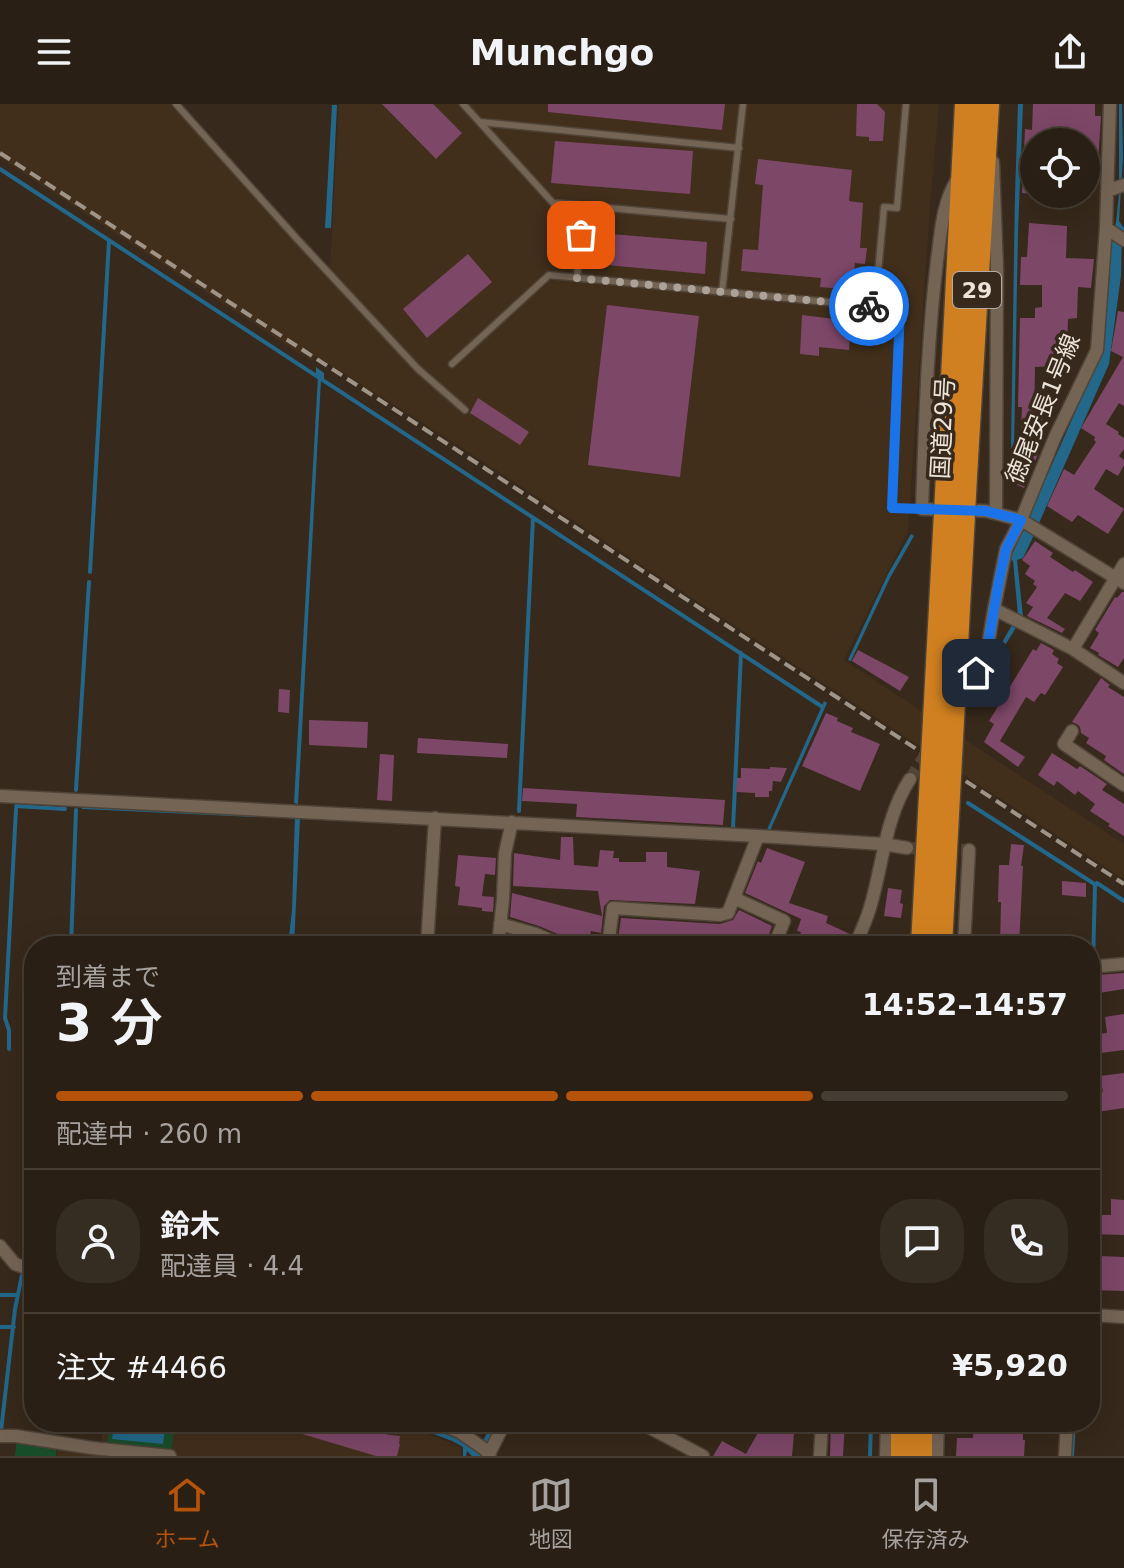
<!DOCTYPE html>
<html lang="ja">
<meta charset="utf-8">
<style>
:root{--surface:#291f14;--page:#352c22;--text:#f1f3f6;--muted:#a5a2a0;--line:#453d34;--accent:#b45309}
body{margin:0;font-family:"DejaVu Sans","Noto Sans JP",sans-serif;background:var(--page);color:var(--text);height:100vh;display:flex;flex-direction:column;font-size:30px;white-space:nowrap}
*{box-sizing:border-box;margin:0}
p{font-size:26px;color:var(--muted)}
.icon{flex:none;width:44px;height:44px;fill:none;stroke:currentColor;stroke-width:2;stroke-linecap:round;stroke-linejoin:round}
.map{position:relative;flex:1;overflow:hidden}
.panel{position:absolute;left:24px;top:832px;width:1076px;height:496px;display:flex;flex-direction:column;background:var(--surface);border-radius:32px;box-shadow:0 8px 32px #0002,0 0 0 2px var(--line)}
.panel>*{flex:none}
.tools{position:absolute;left:1020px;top:24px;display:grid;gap:16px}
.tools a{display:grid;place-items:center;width:80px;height:80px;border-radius:50%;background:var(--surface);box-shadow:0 8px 32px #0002,0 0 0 2px var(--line);font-size:40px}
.pin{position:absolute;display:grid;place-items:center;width:68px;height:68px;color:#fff;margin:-34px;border-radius:16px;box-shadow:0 4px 12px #0006}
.courier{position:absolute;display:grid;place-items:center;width:80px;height:80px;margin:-40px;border:6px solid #1a73e8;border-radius:50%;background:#fff;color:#222;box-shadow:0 2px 10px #0007}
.overview em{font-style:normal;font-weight:600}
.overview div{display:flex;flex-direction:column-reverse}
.overview{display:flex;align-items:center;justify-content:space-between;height:136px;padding:0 32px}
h1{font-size:52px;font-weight:600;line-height:60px}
.bar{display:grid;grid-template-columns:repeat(4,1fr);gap:12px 8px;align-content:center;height:96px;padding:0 32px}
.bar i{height:10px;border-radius:6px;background:var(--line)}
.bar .on{background:var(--accent)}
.bar p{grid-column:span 4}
.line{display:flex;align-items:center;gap:20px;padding:0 32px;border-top:2px solid var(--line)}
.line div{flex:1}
.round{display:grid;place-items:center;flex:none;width:84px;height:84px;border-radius:32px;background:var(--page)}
header{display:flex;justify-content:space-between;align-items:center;height:104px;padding:0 32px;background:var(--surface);font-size:36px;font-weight:600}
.dock{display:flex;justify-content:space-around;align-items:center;height:112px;border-top:2px solid var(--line);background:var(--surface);font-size:22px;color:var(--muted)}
.dock a{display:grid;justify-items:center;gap:4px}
.dock .on{color:var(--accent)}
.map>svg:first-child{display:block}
</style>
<header><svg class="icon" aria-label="menu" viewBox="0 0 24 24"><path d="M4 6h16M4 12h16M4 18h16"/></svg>Munchgo<svg class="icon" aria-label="share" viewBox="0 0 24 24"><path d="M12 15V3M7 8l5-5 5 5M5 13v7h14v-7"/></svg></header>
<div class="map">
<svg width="1124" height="1352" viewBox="0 0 1124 1352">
<rect width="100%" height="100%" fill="#37291b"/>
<path fill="#412f1b" d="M0 0H181L330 164 339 0H939L930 103 908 427 844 556 1124 740V775L442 331 316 252 311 257 0 54Z
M104 1318H397L449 1338 461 1344V1352H57L58 1340 100 1346Z"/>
<path fill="#194e2b" d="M110 1318H175L171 1348 107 1340Z
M17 1334 57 1340 56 1352H15Z"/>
<path fill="#23688a" d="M1018 0H1023L1018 128 1014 343 1011 344 1015 90Z
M1119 0H1122L1123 54 1119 117 1124 124V129H1122L1121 172 1109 260 1032 435 1023 454 1017 456 1023 512 974 592 975 584 1018 511 1013 457 1010 455 1098 257 1110 172V148L1116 118 1119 90Z
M332 1H337L331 124H325Z
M316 263 324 269V276H321L298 700 294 699 318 272 316 271Z
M911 430 914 432 890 474 851 557 848 556 888 470Z
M824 597 827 599 769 729 766 728Z
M295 711 431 719V721L300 715 294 842H288L292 806Z
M115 1318H166L163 1340 112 1335Z
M402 1318C436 1318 452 1326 478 1346L493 1318H500L485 1352H472L467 1347 466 1352H463V1343L452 1337Z"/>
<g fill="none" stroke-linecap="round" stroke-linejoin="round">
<path stroke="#23688a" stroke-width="4" d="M0 65 821 602
M90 468 109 137
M76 686 89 478
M968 699 1096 781 1097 779 1124 797
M16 702 65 705
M83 703 254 711
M519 707 533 414
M733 725 741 549
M71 842 76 706
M1093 859 1095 782
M1090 885 1091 868
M9 945V926L5 914 16 705
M0 1191H18
M0 1223H14
M1 1327 15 1205 22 1171
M870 1352 871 1318
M1072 1352 1074 1318"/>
</g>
<path fill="#7d4768" d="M382 0H433L462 29 436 55Z
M548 0H725L722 26 548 8Z
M857 0H877L885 8 883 37H869V33L856 32Z
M1033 0H1095V12H1101L1097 75 1086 74V38H1034V90L1022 89 1025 25 1032 26Z
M555 37 693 47 690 90 551 79Z
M758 55 852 66 849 97 863 99 860 144H867L865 160 855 159 853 186 820 183 821 174 741 167 743 145 758 146 763 81 755 80Z
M1029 119 1067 122 1066 154 1094 155 1091 184 1078 183 1077 214 1068 215 1067 243H1073L1072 256H1055V262L1035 263 1034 315H1042L1041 333H1039L1038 350 1024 384 1013 379 1028 346H1020L1022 303H1018L1020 214H1035V204L1042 203V181H1020L1021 153H1027Z
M599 129 707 138 705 170 596 160Z
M468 150 492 178 427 234 403 205Z
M607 201 699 212 680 373 588 361Z
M1118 207 1124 208V302L1119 299 1106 320 1119 328 1118 330 1124 334V345L1119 352 1124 356V361L1118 372 1106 365 1094 385 1124 405 1108 430 1078 411 1072 418 1047 402 1064 365 1074 371 1096 338 1094 336 1095 333 1081 324 1123 253 1111 247Z
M802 211 851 217 849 246 819 243V252L800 250Z
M478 294 529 328 520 341 470 309Z
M1035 437 1053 449 1050 453 1073 468 1075 466 1093 478 1080 497 1065 489 1047 514 1065 525 1062 529 1027 512 1033 503 1026 499 1037 483 1033 480 1035 477 1025 470 1030 462 1022 456Z
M1122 488H1124V554L1118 563 1098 551 1099 549 1090 544 1099 529 1095 526 1115 493 1117 494Z
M1041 539 1054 546 1052 550 1059 555 1057 559 1063 563 1045 591 1041 589 1034 598 1026 593 1000 637 1025 653 1018 663 984 638 994 620 989 617 1033 545 1036 547Z
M858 546 909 573 900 587 852 557Z
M1101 574 1110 581 1108 583 1124 593V670L1104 656 1106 652 1086 639 1089 634 1081 629 1080 623 1077 620 1072 618Z
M279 585 290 586 289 609 278 608Z
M826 609 838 614 837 617 853 624 851 628 880 640 860 687 802 662Z
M309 616 368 618 367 644 309 641Z
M418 634 508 640 507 654 417 649Z
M1052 649 1077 665 1080 662 1107 680 1102 686 1124 700V732L1108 722 1110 720 1090 707 1095 700 1078 687 1075 691 1057 677 1054 682 1038 671Z
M380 650 394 651 392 697 377 696Z
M770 663 787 664 781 678 773 677 772 687H769V693H755V689L736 688 737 674H741V664L770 665Z
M523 684 725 696 723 721 576 713 577 700 522 697Z
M561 733H573L574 761 598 763 600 746 614 747 613 754H619V758H646V748H667V763L700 767 695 800 610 796 604 802 601 829 591 827 587 842H572L571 837 567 834 539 822 510 813 512 789 602 812 598 787 513 782 514 749 560 756Z
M1011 740 1024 741 1021 762H1023L1019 842H1000L1001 798H998L999 761H1009Z
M767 744 805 758 789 799 828 812 826 819 850 830 844 842H840L818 832 816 837 800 831 801 828 797 827 801 815 745 789 758 757 761 759Z
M458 751 496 754 495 771 485 770 482 792 494 793 493 808 482 807V804L458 801 460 783 455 782Z
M1062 777 1086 779V793L1062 791Z
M888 784 902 786 900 799 903 800 901 814 884 812Z
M739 806 772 822 765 842H617L621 814 720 820 733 816Z
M1124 869V885L1099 889 1097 871Z
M1124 910V946L1101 949 1098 930 1107 929 1105 913Z
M1124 969V1004L1090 1009V989L1103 988 1100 972Z
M1111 1095 1124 1096V1131L1090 1130V1111H1111Z
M1098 1152 1124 1153V1187L1090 1186V1167L1097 1168Z
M272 1318H366L364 1324 389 1331 400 1332 399 1340H400L397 1352H376L272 1321Z
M764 1318H795L792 1352H713L722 1337 746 1350Z
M831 1318H845L843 1352H830Z
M974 1318 1023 1321V1336H1025L1024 1352H956L957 1334H973Z"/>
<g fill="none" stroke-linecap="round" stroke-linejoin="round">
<path stroke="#524538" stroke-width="12" stroke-dasharray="12 6" stroke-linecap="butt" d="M958 597 976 569
M910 675 928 647
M907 744 969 746"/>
<defs>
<path id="lane" d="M176 0 298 136 418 265 465 306
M463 0 553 99 731 115
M480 18 739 44
M553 99 581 131 577 174
M722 188 743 0
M875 203 884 103 897 104 906 0
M452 260 549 171 900 205 892 404 922 405"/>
<path id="street" d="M993 58 997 165 996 409
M958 74C942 99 941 128 937 157 927 239 925 322 922 405L986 407 1021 416 1124 479
M1107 87 1124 81
M1106 124 1124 136
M994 505 1073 545 1124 579
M1073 545 1124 460
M976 569 988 541 994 505 1006 445 1021 416 1055 333 1097 246 1106 124 1110 0
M1072 627 1064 640 1124 681
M0 692 758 732
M734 794 784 817 774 842
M500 820 536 830 563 842
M427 842 435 714
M498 842 503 795 505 749 512 718
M608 842 613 804 720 811 728 809 758 732 883 740 907 744
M855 842C860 830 865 819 869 807 883 763 884 715 910 675
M964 842 969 746
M1090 863 1124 860
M0 1142 15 1160 34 1167
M1090 1211 1124 1213
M435 1318 460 1328 490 1349
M639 1318 703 1352
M0 1332H16L92 1344 170 1352
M488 1352 505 1318
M820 1352 822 1318
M886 1352 887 1318
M937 1352 938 1318
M1065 1352 1067 1318"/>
<path id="highway" d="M947 371 966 0
M966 372 988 0
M902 1318V1352
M921 1318V1352"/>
</defs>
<use href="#lane" stroke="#4f4438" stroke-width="9"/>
<use href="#street" stroke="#4f4438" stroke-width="15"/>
<use href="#highway" stroke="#4f4438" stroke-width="25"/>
<use href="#lane" stroke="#746454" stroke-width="6"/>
<use href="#street" stroke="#746454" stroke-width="12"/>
<use href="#highway" stroke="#d08020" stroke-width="22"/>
<path stroke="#9f9488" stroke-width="4" stroke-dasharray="12 6" stroke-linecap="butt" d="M0 49 1124 780"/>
<defs>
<path id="highway-bridge" d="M922 842 947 371
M941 842 966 372"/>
</defs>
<use href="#highway-bridge" stroke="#4f4438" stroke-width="25" stroke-linecap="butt"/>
<use href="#highway-bridge" stroke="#d08020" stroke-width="22"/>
</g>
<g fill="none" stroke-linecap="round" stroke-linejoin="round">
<path stroke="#ada297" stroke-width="8" stroke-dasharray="0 14.4" d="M581 131 577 174 869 202"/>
<path stroke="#1a73e8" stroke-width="10" d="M869 202 900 205 892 404 986 407 1021 416 1006 445 998 482 988 541 976 569"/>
</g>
<g text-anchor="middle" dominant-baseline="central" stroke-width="7" stroke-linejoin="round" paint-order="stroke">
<rect fill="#37291b" stroke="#b6aba1" stroke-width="2" x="953" y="168" width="48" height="36" rx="6"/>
<g font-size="22" font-weight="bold" fill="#ece3da">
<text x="977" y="186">29</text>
</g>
<g font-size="24" fill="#ece3da" stroke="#37291b">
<text transform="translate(1043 305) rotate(-68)">徳尾安長1号線</text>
<text transform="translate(943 324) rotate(-87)">国道29号</text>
</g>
</g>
</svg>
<div class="tools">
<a><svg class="icon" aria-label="locate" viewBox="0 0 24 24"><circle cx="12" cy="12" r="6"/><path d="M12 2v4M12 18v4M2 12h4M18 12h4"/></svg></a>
</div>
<div class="pin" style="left:581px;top:131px;background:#ea580c"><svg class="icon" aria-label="bag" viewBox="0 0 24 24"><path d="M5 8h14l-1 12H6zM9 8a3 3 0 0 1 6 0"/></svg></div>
<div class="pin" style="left:976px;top:569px;background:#1f2937"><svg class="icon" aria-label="home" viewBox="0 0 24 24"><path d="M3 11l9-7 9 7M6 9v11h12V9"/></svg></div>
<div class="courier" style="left:869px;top:202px"><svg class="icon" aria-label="bike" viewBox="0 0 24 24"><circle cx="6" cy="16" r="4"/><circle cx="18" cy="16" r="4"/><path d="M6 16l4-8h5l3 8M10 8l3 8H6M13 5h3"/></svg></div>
<section class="panel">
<div class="overview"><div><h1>3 分</h1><p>到着まで</p></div><em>14:52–14:57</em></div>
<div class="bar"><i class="on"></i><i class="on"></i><i class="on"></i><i></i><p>配達中 · 260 m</p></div>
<div class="line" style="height:144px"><a class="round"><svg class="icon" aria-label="person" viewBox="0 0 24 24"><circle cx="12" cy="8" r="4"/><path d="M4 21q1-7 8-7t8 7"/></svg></a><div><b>鈴木</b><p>配達員 · 4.4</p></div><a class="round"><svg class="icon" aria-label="chat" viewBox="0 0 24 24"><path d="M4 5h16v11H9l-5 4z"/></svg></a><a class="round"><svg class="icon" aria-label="phone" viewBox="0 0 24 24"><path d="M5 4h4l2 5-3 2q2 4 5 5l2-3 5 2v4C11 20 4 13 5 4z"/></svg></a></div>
<div class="line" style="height:104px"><div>注文 #4466</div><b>¥5,920</b></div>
</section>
</div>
<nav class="dock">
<a class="on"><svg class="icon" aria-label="home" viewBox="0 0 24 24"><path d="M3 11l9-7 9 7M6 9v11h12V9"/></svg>ホーム</a>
<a><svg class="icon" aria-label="map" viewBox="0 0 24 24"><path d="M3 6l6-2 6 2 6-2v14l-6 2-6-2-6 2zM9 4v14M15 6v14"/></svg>地図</a>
<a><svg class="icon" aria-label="saved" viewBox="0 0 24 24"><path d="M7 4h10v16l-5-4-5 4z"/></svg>保存済み</a>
</nav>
